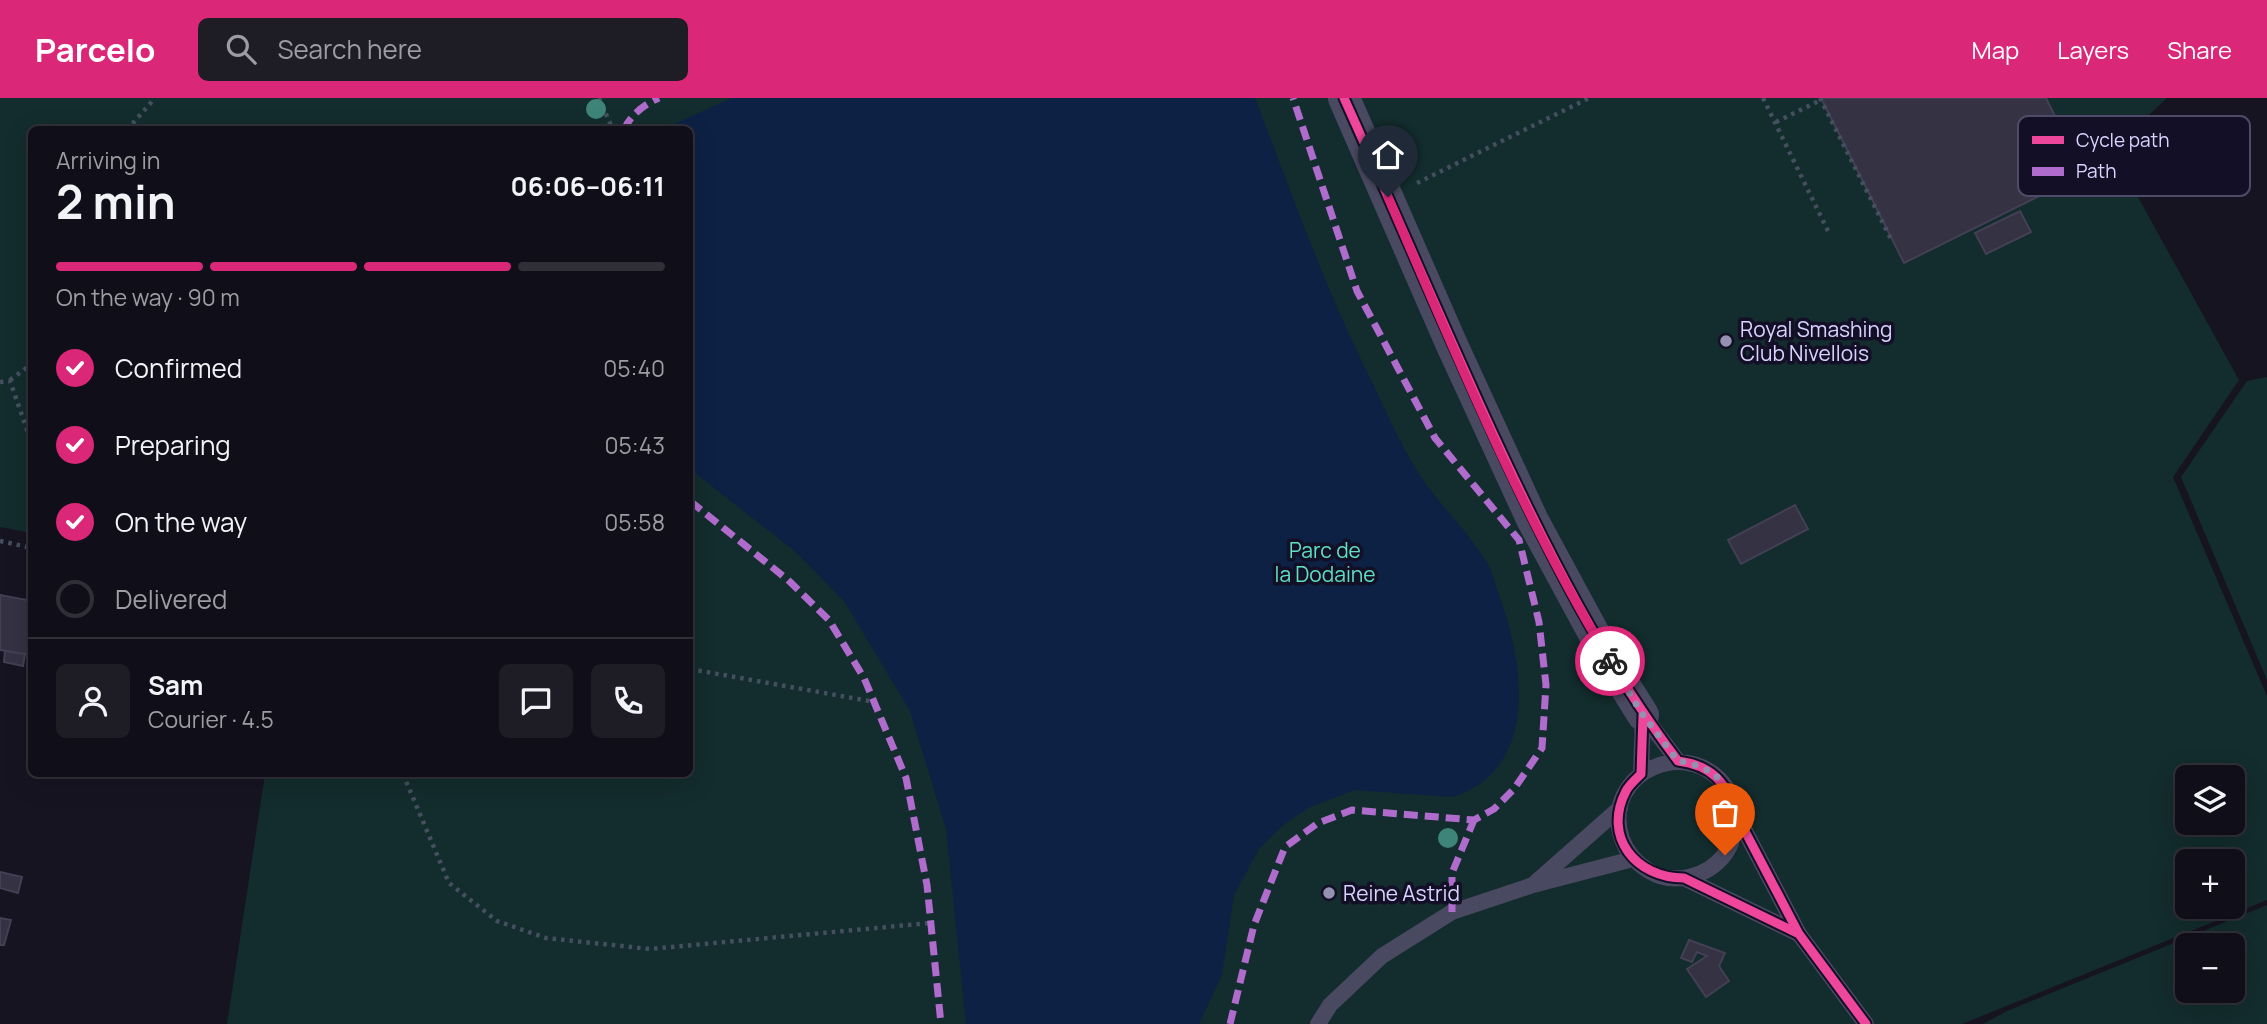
<!DOCTYPE html>
<meta charset="utf-8">
<style>
:root{--surface:#100f19;--page:#1e1d26;--text:#f1f3f6;--muted:#9c9ca2;--line:#302f38;--accent:#db2777}
body{margin:0;font-family:Manrope,sans-serif;background:var(--page);color:var(--text);height:100vh;display:flex;flex-direction:column;font-size:26px;white-space:nowrap}
*{box-sizing:border-box;margin:0}
p{font-size:23px;color:var(--muted)}
.icon{flex:none;width:38px;height:38px;fill:none;stroke:currentColor;stroke-width:2;stroke-linecap:round;stroke-linejoin:round}
.map{position:relative;flex:1;overflow:hidden}
.side{position:absolute;left:28px;top:28px;width:665px;height:651px;display:flex;flex-direction:column;background:var(--surface);border-radius:10px;box-shadow:0 7px 28px #0002,0 0 0 2px var(--line)}
.side>*{flex:none}
.fabs{position:absolute;left:2175px;top:667px;display:grid;gap:14px}
.fabs a{display:grid;place-items:center;width:70px;height:70px;border-radius:10px;background:var(--surface);box-shadow:0 7px 28px #0002,0 0 0 2px var(--line);font-size:35px}
.pin{position:absolute;display:grid;place-items:center;width:60px;height:60px;color:#fff;margin:-72px -30px;border-radius:50% 50% 50% 0;rotate:-45deg;box-shadow:0 0 7px #0007}
.pin .icon{rotate:45deg}
.courier{position:absolute;display:grid;place-items:center;width:70px;height:70px;margin:-35px;border:5px solid #db2777;border-radius:50%;background:#fff;color:#222;box-shadow:0 2px 9px #0007}
.headline em{font-style:normal;font-weight:700}
.headline div{display:flex;flex-direction:column-reverse}
.headline{display:flex;align-items:center;justify-content:space-between;height:119px;padding:0 28px}
h1{font-size:46px;font-weight:700;line-height:52px}
.bar{display:grid;grid-template-columns:repeat(4,1fr);gap:10px 7px;align-content:center;height:84px;padding:0 28px}
.bar i{height:9px;border-radius:5px;background:var(--line)}
.bar .active{background:var(--accent)}
.bar p{grid-column:span 4}
.line{display:flex;align-items:center;gap:18px;padding:0 28px;border-top:2px solid var(--line)}
.line div{flex:1}
.round{display:grid;place-items:center;flex:none;width:74px;height:74px;border-radius:10px;background:var(--page)}
ol{padding:0 28px;list-style:none}
li{display:flex;align-items:center;gap:21px;height:77px}
li p{margin-inline-start:auto}
li .icon{padding:7px;border-radius:50%;background:var(--accent);color:#fff;stroke-width:4}
li:last-child{color:var(--muted)}
li i{width:38px;height:38px;border:4px solid var(--line);border-radius:50%}
header{display:flex;align-items:center;gap:42px;box-sizing:border-box;height:98px;padding:0 35px;background:var(--accent);color:#fff}
header strong{font-size:33px}
nav{display:flex;gap:38px;margin-inline-start:auto;font-size:24px}
.search{width:490px;height:63px;background:var(--page);display:flex;align-items:center;gap:18px;box-sizing:border-box;padding:0 24px;border-radius:10px;color:var(--muted);font-size:26px}
.map>svg:first-child{display:block}
</style>
<header>
<strong>Parcelo</strong>
<div class="search"><svg class="icon" aria-label="search" viewBox="0 0 24 24"><circle cx="10" cy="10" r="6"/><path d="M15 15l6 6"/></svg>Search here</div>
<nav><a>Map</a><a>Layers</a><a>Share</a></nav>
</header>
<div class="map">
<svg width="2267" height="926" viewBox="0 0 2267 926">
<rect width="100%" height="100%" fill="#161421"/>
<path fill="#132c2d" fill-rule="evenodd" d="M0 0H2167L2112 52 2239 282 2173 379 2267 598V802L1962 926H227L265 676H690V32H32L31 435 0 429ZM2188 679H2233V724H2188ZM2188 763H2233V808H2188Z
M2267 279V582L2181 379 2247 283Z
M2267 807V926H1983L2007 913ZM2188 847H2233V892H2188Z"/>
<path fill="#0d2144" d="M732 0H1255C1289 89 1321 179 1363 266 1382 303 1398 344 1421 379 1441 408 1467 433 1486 463 1493 474 1496 490 1501 503 1525 569 1538 673 1452 699L1355 692 1310 709 1283 727 1259 751 1234 797 1222 877 1199 926H966L946 731 910 613 844 503 797 455 690 371V32L667 31 674 26Z"/>
<path fill="#343243" stroke="#433f54" stroke-width="2" d="M1821 0H2046L2084 76 1904 165Z
M2020 113 2031 134 1986 156 1975 135Z
M1795 407 1808 431 1741 466 1728 442Z
M0 497 32 503V557L0 552Z
M5 553 25 556 23 568 4 564Z
M0 774 22 779 18 795 0 790Z
M0 820 11 822 4 847H0Z
M1689 842 1725 855 1719 868 1729 883 1706 899 1687 871 1707 858 1697 854 1692 864 1681 860Z"/>
<g fill="none" stroke-linecap="round" stroke-linejoin="round">
<path stroke="#44505f" stroke-width="4.5" stroke-dasharray="3.5 5" stroke-linecap="butt" d="M599 0 613 32
M1763 0 1828 133
M1820 0 1892 143
M1776 24 1821 2
M127 32 155 0
M1417 85 1589 0
M10 282 32 266
M0 284 10 283 32 346
M0 443 32 450
M690 571 875 604
M403 676 449 785 497 823 546 840 650 851 930 825"/>
<path stroke="#4a4962" stroke-width="16" d="M1643 617 1678 663
M1641 676 1643 617
M1736 716C1735 730 1734 744 1725 756 1708 779 1673 788 1649 773 1636 765 1627 755 1622 741 1599 673 1694 633 1730 695 1733 701 1734 709 1736 716L1799 836 1866 926
M1684 780 1799 836
M1535 785 1620 710
M1318 926 1330 907 1382 858 1452 814 1533 787 1633 761"/>
<path stroke="#4a4962" stroke-width="32" d="M1344 0 1451 245 1532 421 1605 556 1643 617"/>
<path stroke="#b06ccc" stroke-width="7" stroke-dasharray="14 7" stroke-linecap="butt" d="M624 32C630 17 645 6 659 0
M690 403 788 482 829 522 864 580 906 680 927 787 941 926
M1452 814V775L1474 722
M1230 926 1254 827 1285 749 1318 725 1352 712 1474 722 1494 711 1514 691 1542 650 1546 587 1539 524 1519 442 1435 340 1357 193 1293 0"/>
<defs>
<path id="cycleway" d="M1344 0C1395 113 1443 227 1495 340 1547 452 1603 564 1678 663 1711 667 1727 684 1736 716L1799 836 1866 926
M1643 617 1641 676C1636 681 1629 687 1626 693 1602 739 1636 780 1684 780L1799 836"/>
</defs>
<use href="#cycleway" stroke="#130f26" stroke-width="13"/>
<use href="#cycleway" stroke="#ed469a" stroke-width="9"/>
</g>
<g fill="#3e8478">
<circle cx="596" cy="11" r="10"/>
<circle cx="1448" cy="740" r="10"/>
</g>
<g fill="none" stroke-linecap="round" stroke-linejoin="round">
<path stroke="#9591b1" stroke-width="7" stroke-dasharray="0 12.6" d="M1610 563 1643 617 1678 663C1730 670 1748 711 1725 757"/>
<path stroke="#db2777" stroke-width="9" d="M1388 99C1455 255 1522 418 1610 563"/>
</g>
<g fill="#9591b1" stroke="#130f26" stroke-width="2.5">
<circle cx="1726" cy="243" r="7"/>
<circle cx="1329" cy="795" r="7"/>
</g>
<g text-anchor="middle" dominant-baseline="central" stroke-width="7" stroke-linejoin="round" paint-order="stroke">
<g font-size="21" fill="#d9d4ff" stroke="#130f26" text-anchor="start">
<text x="1740" y="231">Royal Smashing<tspan x="1740" dy="24">Club Nivellois</tspan></text>
<text x="1343" y="795">Reine Astrid</text>
</g>
<g font-size="21" fill="#5fe0c0" stroke="#130f26">
<text x="1325" y="452">Parc de<tspan x="1325" dy="24">la Dodaine</tspan></text>
</g>
</g>
<rect x="2018" y="18" width="232" height="80" rx="10" fill="#130f26" stroke="#4e4a67" stroke-width="2"/>
<rect x="2032" y="38" width="32" height="8" fill="#ed469a"/>
<rect x="2032" y="69" width="32" height="9" fill="#b06ccc"/>
<g font-size="19" fill="#d9d4ff">
<text x="2076" y="49">Cycle path</text>
<text x="2076" y="80">Path</text>
</g>
</svg>
<div class="fabs">
<a><svg class="icon" aria-label="layers" viewBox="0 0 24 24"><path d="M12 4l9 5-9 5-9-5zM3 14l9 5 9-5"/></svg></a>
<a>+</a>
<a>−</a>
</div>
<div class="pin" style="left:1725px;top:757px;background:#ea580c"><svg class="icon" aria-label="bag" viewBox="0 0 24 24"><path d="M5 8h14l-1 12H6zM9 8a3 3 0 0 1 6 0"/></svg></div>
<div class="pin" style="left:1388px;top:99px;background:#1f2937"><svg class="icon" aria-label="home" viewBox="0 0 24 24"><path d="M3 11l9-7 9 7M6 9v11h12V9"/></svg></div>
<div class="courier" style="left:1610px;top:563px"><svg class="icon" aria-label="bike" viewBox="0 0 24 24"><circle cx="6" cy="16" r="4"/><circle cx="18" cy="16" r="4"/><path d="M6 16l4-8h5l3 8M10 8l3 8H6M13 5h3"/></svg></div>
<section class="side">
<div class="headline"><div><h1>2 min</h1><p>Arriving in</p></div><em>06:06–06:11</em></div>
<div class="bar"><i class="active"></i><i class="active"></i><i class="active"></i><i></i><p>On the way · 90 m</p></div>
<ol>
<li><svg class="icon" aria-label="check" viewBox="0 0 24 24"><path d="M5 12l5 5 9-10"/></svg>Confirmed<p>05:40</p></li>
<li><svg class="icon" aria-label="check" viewBox="0 0 24 24"><path d="M5 12l5 5 9-10"/></svg>Preparing<p>05:43</p></li>
<li><svg class="icon" aria-label="check" viewBox="0 0 24 24"><path d="M5 12l5 5 9-10"/></svg>On the way<p>05:58</p></li>
<li><i></i>Delivered</li>
</ol>
<div class="line" style="height:126px"><a class="round"><svg class="icon" aria-label="person" viewBox="0 0 24 24"><circle cx="12" cy="8" r="4"/><path d="M4 21q1-7 8-7t8 7"/></svg></a><div><b>Sam</b><p>Courier · 4.5</p></div><a class="round"><svg class="icon" aria-label="chat" viewBox="0 0 24 24"><path d="M4 5h16v11H9l-5 4z"/></svg></a><a class="round"><svg class="icon" aria-label="phone" viewBox="0 0 24 24"><path d="M5 4h4l2 5-3 2q2 4 5 5l2-3 5 2v4C11 20 4 13 5 4z"/></svg></a></div>
</section>
</div>
